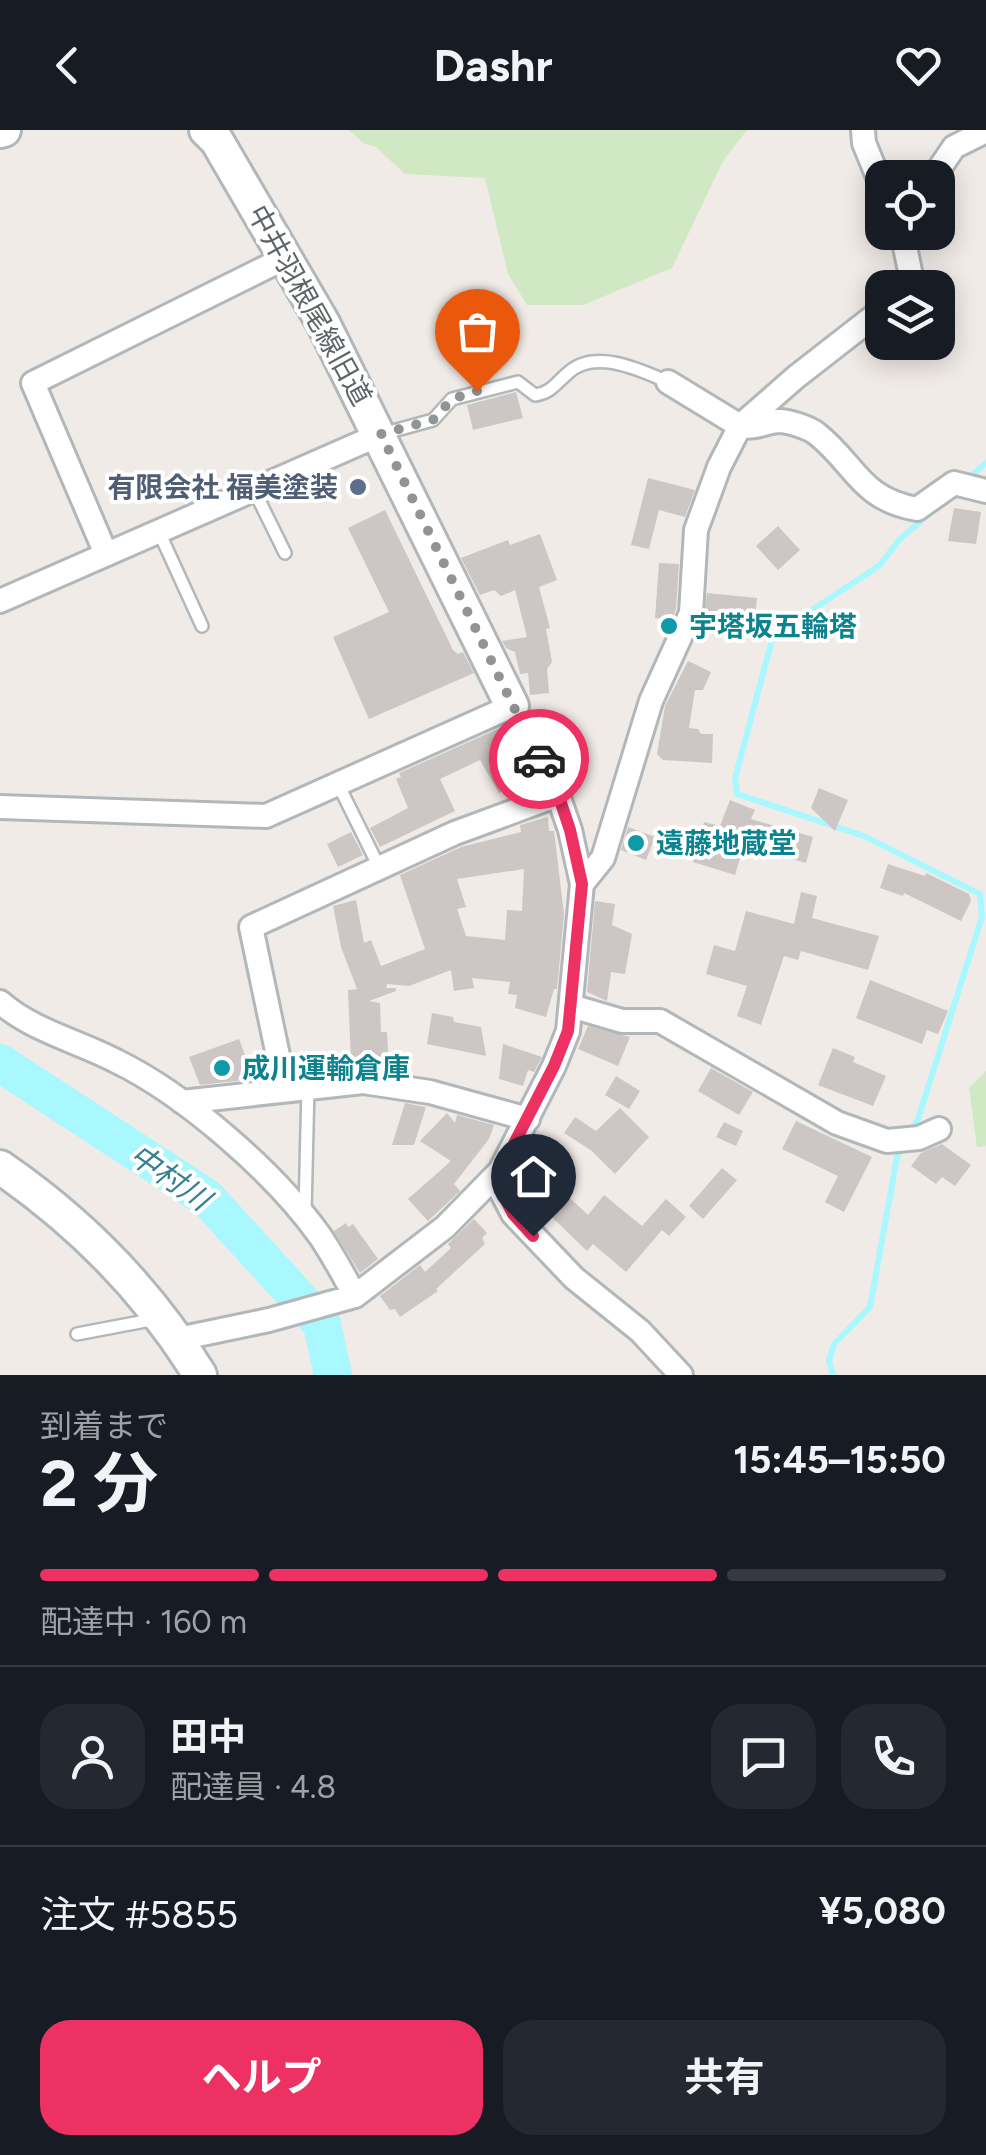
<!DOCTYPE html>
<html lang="ja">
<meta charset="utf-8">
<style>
:root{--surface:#171b24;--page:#242831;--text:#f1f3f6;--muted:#9ea1a6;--line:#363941;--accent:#ed3162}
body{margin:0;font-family:Figtree,"Noto Sans JP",sans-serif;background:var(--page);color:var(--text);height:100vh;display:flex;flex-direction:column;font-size:38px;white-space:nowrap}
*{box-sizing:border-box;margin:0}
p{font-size:32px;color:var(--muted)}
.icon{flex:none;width:55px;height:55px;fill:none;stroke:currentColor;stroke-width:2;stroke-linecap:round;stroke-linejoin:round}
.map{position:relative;height:1245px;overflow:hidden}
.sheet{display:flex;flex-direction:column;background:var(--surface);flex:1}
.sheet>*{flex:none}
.controls{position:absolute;left:865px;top:30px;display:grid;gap:20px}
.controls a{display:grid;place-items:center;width:90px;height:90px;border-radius:20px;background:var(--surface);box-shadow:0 5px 25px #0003;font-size:50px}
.pin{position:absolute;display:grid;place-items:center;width:85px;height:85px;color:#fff;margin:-102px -42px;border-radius:50% 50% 50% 0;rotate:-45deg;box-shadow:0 0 10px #0007}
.pin .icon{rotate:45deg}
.courier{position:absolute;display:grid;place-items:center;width:100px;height:100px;margin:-50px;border:8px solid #ed3162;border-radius:50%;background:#fff;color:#222;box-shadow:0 2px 12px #0007}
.summary em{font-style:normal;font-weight:700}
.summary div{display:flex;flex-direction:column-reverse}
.summary{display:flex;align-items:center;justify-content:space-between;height:170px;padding:0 40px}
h1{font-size:65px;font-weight:700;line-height:75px}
.bar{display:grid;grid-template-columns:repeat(4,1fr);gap:15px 10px;align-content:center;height:120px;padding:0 40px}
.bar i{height:12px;border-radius:8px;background:var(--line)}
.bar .current{background:var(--accent)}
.bar p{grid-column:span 4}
.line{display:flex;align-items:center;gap:25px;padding:0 40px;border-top:2px solid var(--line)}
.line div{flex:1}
.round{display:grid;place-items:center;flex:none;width:105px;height:105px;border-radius:30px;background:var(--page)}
.action{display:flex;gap:20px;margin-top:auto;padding:20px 40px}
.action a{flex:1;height:115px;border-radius:30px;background:var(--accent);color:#fff;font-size:40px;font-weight:700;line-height:115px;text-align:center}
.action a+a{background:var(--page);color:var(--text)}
header{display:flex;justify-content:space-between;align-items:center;height:130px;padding:0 40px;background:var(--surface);font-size:45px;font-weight:700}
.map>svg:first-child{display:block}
</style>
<header><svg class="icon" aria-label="back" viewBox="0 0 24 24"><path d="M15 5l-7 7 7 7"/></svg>Dashr<svg class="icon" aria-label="heart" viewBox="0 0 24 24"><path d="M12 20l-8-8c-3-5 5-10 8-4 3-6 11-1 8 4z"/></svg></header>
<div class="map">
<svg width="986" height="1245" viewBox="0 0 986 1245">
<rect width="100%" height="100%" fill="#f1ebe7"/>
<path fill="#d0e8c3" d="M349 0H747L723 31 672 138 583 175H527L508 144 485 48 405 44 376 17 363 13Z
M986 941V1016L977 1017 969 958Z"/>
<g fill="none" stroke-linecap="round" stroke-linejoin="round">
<path stroke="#a9f7ff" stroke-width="6" d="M968 349 986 333
M910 1004 918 989 982 787 980 764 864 706 737 664 735 648 773 506 880 435 899 410 929 384
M833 1245 829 1230 834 1214 870 1177 897 1027 904 1015"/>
<path stroke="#a9f7ff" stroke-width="38" d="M0 933 207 1068 322 1194 333 1245"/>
</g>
<path fill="#ccc6c4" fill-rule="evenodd" d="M516 262 523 288 473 300 467 275Z
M648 348 695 360 685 387 659 380 649 419 631 415Z
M954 378 981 382 976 414 948 411Z
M385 380 453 520 458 524 463 522 474 543 369 589 333 507 389 482 348 398Z
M778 396 800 420 778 440 756 416Z
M540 404 557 450 539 457 550 498 546 499 552 532 547 539 549 563 530 565 528 543 520 544 515 522 506 518 502 511 527 507 515 460 501 466 494 460 480 465 461 428 508 410 510 415Z
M659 433 679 434 676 479 672 490 655 488Z
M707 463 757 468 754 498H725L721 494 703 492Z
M688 531 711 542 703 560H695L689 598 698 599 701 604H713L712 633 663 630 657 624 665 576Z
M500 598 511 621 517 618 530 644 499 663 480 630 440 649 455 681 380 717 370 698 408 678 396 649 401 647 399 643Z
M819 658 848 670 835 701 811 678Z
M730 670 755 680 751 689 813 707 806 733 744 715 735 745 693 732 704 692 720 696Z
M548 687 549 701H554L564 784 557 859H554L546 887 515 878 517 865 508 864 510 852 472 848 474 858 454 861 451 840 409 856 387 854 386 858H396V861L369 871 380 873 381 902H387L389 939 369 938V931L351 932 348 860 357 859 341 817 333 776 356 770 364 813 371 810 381 836 425 819 400 745 461 717 521 702 520 695ZM524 739 522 781 507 780 505 810 466 806 457 779 466 777 457 749Z
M628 697 655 707 646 730 621 720Z
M351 702 363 725 338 737 327 714Z
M888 734 925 746 926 743 969 764 971 771 961 791 904 763 903 766 880 758Z
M801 762 817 766 812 788 879 806 868 840 801 821 798 830 784 826 761 895 737 886 747 856 706 844 714 815 735 821 746 781 794 794Z
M595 771 615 774 612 795 632 804 625 844 611 842 607 871 587 862Z
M870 850 948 881 938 904 927 900 922 914 856 888Z
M432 883 453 887 454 892 481 897 486 926 427 914Z
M588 896 630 907 618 936 578 919Z
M239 909 254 949 200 955 189 927Z
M503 914 542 927 534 942 528 940 523 956 499 949Z
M833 918 855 927 853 932 886 946 873 976 818 955Z
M711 938 753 962 739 985 698 961Z
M616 946 640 961 629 979 605 965Z
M405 973 426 977 414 1015H392Z
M620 978 649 1007 615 1044 592 1021 564 1003 575 987 596 1001Z
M447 983 455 993 457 985 494 995 489 1009 454 1054 460 1061 428 1091 408 1069 451 1031 420 1011Z
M796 991 872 1027 844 1082 825 1072 838 1046 782 1019Z
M724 992 743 1001 736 1016 716 1007Z
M942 1014 971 1035 955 1056 942 1047 936 1054 911 1036 921 1023Z
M529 1030 588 1085 604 1065 642 1096 666 1069 686 1087 669 1106 662 1100 626 1142 593 1114 587 1121 529 1065 532 1062 515 1045Z
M722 1038 737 1050 703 1089 689 1076Z
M474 1089 487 1103 482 1108 485 1114 436 1159 438 1161 400 1187 395 1179 390 1180 380 1166 420 1135 425 1142 451 1118 448 1114Z
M346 1093 348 1097 353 1094 378 1129 360 1143 334 1101Z"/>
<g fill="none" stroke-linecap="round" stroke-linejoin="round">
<defs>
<path id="lane" d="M382 304 433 290 452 269 518 252 535 265C551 263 556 253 568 243 595 218 640 240 668 252
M254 360 285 423
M159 402 202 496
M338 654 380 739
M305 1082 308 956
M77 1204 156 1189"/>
<path id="street" d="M863 0 864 13 882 57
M933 48 954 17 986 1
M902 102 911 146 906 158
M668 252 740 296C756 299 764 292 779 291 789 291 810 298 817 304 856 335 860 369 917 379L954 353 986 361
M106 424 33 253 285 128
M0 471 381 304
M0 677 266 686 512 576 558 665 570 700 582 754 568 901 554 936 500 1041 502 1063 513 1084 574 1148 640 1201 681 1245
M582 754 603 728 651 571 691 483 696 400 719 337 740 296 796 247 882 180
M0 872C33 901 78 911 116 931 186 965 275 1043 320 1106 333 1125 344 1146 355 1166
M571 876 622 891H660L837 993 887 1011 919 1008 939 999
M285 959 251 797 455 703 558 665
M182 972 363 952 430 962 528 989
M178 1209 269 1190 355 1166 445 1097 500 1041"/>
<path id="secondary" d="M206 0 217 11 323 193 512 576
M0 1 4 0
M0 1037C80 1092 149 1162 200 1245"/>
</defs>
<use href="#lane" stroke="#b2b7b9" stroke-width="16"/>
<use href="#street" stroke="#b2b7b9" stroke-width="28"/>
<use href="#secondary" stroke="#b1b7ba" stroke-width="38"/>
<use href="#lane" stroke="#fff" stroke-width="11"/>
<use href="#street" stroke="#fff" stroke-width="22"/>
<use href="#secondary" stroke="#fff" stroke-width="32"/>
</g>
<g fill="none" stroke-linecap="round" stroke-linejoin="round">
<path stroke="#919494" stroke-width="10" stroke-dasharray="0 18" d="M477 261 452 269 433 290 381 304 539 629"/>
<path stroke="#ed3162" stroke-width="12" d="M533 1106 513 1084 502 1063 500 1041 554 936 568 901 582 754 570 700 558 664 539 629"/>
</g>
<circle fill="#5c6f8a" stroke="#fff" stroke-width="4" cx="358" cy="357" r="10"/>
<g fill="#0f9aa8" stroke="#fff" stroke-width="4">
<circle cx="669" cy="496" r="10"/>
<circle cx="636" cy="713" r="10"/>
<circle cx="222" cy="938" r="10"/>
</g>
<g text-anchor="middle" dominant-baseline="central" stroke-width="8" stroke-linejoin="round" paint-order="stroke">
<g font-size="28" fill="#5e6567" stroke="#fff">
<text transform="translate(310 175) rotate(61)">中井羽根尾線旧道</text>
</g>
<g font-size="28" font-weight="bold" fill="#4e5e75" stroke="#fff" text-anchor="end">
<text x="338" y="357">有限会社 福美塗装</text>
</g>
<g font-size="28" font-weight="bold" fill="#0d838f" stroke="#fff" text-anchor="start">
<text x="689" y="496">宇塔坂五輪塔</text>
<text x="656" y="713">遠藤地蔵堂</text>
<text x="242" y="938">成川運輸倉庫</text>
</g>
<g font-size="30" font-style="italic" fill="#378090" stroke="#fff">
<text transform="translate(170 1047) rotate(35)">中村川</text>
</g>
</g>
</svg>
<div class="controls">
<a><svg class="icon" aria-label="locate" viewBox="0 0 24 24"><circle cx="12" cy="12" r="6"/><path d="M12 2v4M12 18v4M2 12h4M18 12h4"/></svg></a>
<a><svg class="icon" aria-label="layers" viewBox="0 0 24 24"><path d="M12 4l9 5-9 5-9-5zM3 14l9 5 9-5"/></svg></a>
</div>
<div class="pin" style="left:477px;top:261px;background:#ea580c"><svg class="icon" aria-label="bag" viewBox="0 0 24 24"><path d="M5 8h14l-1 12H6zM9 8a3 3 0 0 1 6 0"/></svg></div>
<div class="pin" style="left:533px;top:1106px;background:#1f2937"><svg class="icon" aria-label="home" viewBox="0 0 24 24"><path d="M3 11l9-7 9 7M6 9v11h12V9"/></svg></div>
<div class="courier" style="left:539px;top:629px"><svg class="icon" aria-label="car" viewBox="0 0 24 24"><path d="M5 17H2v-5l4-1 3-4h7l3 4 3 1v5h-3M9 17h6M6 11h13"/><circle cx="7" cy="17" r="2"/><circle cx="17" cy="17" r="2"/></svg></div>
</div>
<section class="sheet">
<div class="summary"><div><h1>2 分</h1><p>到着まで</p></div><em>15:45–15:50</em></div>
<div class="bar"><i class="current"></i><i class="current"></i><i class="current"></i><i></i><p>配達中 · 160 m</p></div>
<div class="line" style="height:180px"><a class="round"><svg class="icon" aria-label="person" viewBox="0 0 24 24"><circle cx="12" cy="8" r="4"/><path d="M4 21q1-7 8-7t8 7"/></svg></a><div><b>田中</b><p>配達員 · 4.8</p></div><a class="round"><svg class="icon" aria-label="chat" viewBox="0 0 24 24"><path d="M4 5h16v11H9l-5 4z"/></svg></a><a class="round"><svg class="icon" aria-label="phone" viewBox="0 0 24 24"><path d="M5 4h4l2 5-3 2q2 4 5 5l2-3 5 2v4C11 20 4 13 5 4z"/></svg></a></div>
<div class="line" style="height:130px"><div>注文 #5855</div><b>¥5,080</b></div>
<div class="action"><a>ヘルプ</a><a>共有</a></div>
</section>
